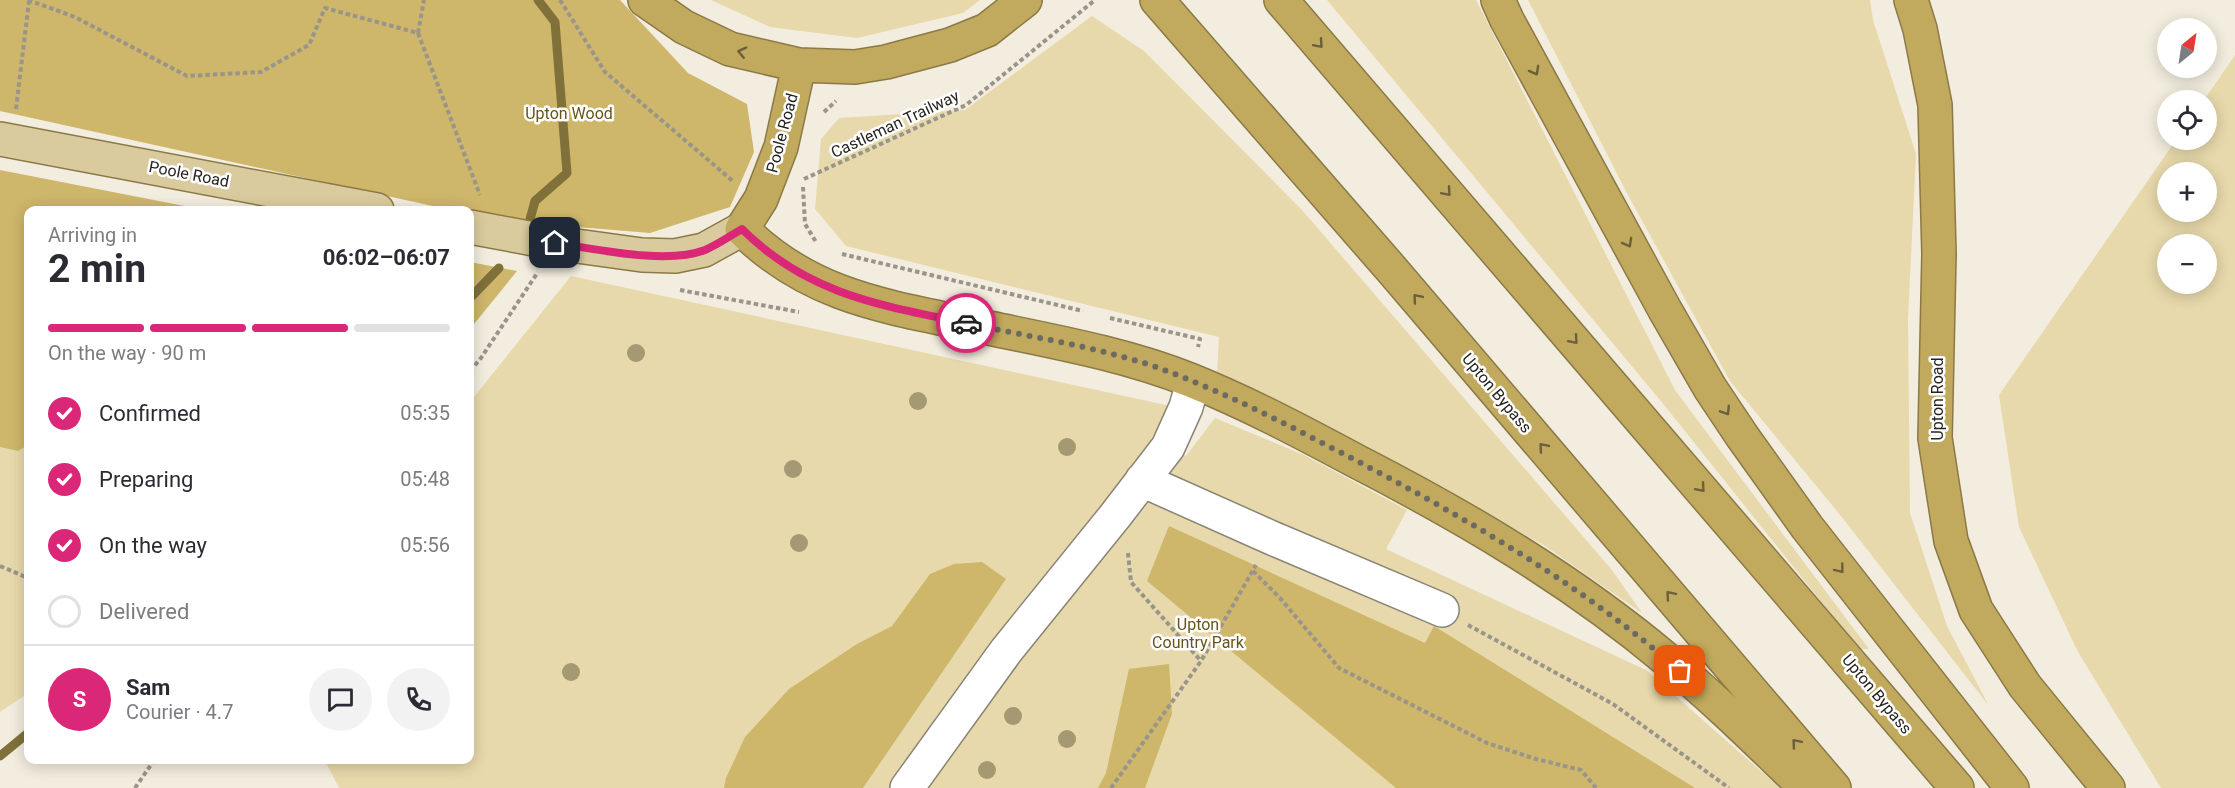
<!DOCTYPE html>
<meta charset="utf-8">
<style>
:root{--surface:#fff;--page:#f2f2f3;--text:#2b2b33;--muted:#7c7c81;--line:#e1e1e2;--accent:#db2777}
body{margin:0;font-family:Roboto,sans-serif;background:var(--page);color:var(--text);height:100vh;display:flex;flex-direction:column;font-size:22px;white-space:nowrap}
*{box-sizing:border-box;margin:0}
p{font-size:20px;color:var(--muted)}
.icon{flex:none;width:33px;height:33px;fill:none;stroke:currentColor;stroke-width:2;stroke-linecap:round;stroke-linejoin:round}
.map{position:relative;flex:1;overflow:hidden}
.sheet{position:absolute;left:24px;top:206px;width:450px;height:558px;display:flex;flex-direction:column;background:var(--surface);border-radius:12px;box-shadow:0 3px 15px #0003}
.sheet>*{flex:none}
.needle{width:39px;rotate:30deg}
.controls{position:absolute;left:2157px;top:18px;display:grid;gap:12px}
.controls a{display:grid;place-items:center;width:60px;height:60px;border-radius:50%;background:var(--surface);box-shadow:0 3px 15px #0003;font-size:30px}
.pin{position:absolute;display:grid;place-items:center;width:51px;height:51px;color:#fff;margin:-26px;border-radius:12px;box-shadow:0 3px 9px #0006}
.courier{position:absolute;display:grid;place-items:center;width:60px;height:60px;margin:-30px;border:4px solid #db2777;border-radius:50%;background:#fff;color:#222;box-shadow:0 2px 8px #0007}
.headline em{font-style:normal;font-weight:700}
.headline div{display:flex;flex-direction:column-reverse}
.headline{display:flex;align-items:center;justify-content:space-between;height:102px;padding:0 24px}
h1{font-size:39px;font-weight:700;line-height:45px}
.bar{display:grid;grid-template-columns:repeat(4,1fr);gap:9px 6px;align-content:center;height:72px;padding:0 24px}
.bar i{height:8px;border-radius:4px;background:var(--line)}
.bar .current{background:var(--accent)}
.bar p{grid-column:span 4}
.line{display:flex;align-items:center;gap:15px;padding:0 24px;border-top:2px solid var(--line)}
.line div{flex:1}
.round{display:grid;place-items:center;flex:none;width:63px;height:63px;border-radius:32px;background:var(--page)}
ol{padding:0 24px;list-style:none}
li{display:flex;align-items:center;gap:18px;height:66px}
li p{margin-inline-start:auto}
li .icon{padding:6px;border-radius:50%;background:var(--accent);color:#fff;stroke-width:4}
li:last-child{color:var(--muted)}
li i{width:33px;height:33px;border:3px solid var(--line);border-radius:50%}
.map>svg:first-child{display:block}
</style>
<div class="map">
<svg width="2235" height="788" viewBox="0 0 2235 788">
<rect width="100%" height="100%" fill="#f2edde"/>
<path fill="#e7d9ab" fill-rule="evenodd" d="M711 0H980L963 13 857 38 770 27Z
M1327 0H1476L1675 390 1869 649H1859L1665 406Z
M1528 0H1870L1873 20 1916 154 1908 319 1910 513 1947 626 1989 706 1841 516 1730 381 1628 195Z
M1092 16 1144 51 1302 210 1612 570 1642 613 1542 544 1362 446 1217 374 1219 337 846 246 815 209 821 139 839 118 965 110Z
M2235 55V788H2161L2078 652 2019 527 1999 395 2176 140H2206V100H2204ZM2168 172H2206V212H2168ZM2206 244V284H2168V244Z
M571 276 1175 407 1151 439 1186 456 1215 418 1304 455 1407 510 1386 549 1646 670 1780 788H339L324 759H470V402Z
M28 445V693L0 712V447L18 451Z"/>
<path fill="#ceb66a" d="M0 0H620L688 73 747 104 754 152 730 207 650 233 529 223 470 212V210H451L0 111Z
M0 170 205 210H28V445L18 451 0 447Z
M470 262 517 271 470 329Z
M1169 526 1425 643 1434 626 1695 788H1396L1147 581Z
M982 562 1006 579 863 788H724L726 778 745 737 789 689 857 644 892 626 930 574 954 564Z
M1169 664 1172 714 1145 788H1098L1106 773 1129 669Z"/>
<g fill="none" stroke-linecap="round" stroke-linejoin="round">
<path stroke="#807039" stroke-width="9" d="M529 223 535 201 567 173 555 22 538 0
M470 298 499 268
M0 756 28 733"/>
<defs>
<path id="minor" d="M1142 480 1272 538 1442 610
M907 788 1006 651 1115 516 1168 447 1186 407 1193 382"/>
<path id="major" d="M0 139 377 210
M470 227 555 243 642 255 675 256 704 250 742 229"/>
<path id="highway" d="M645 0 684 27 730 49 799 65 855 67 886 62 950 45 987 30 1025 0
M1157 0 1393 271 1834 788
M1281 0 1957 788
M1498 0 1507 20 1665 310 1710 388 1742 436 1807 527 2012 788
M1911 0 1920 29 1935 105 1939 254 1935 438 1951 541 1976 610 2025 686 2108 788
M799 65 781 147 761 199 742 229C808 295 882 306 970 324 1044 340 1119 352 1190 380 1247 403 1302 432 1356 461 1465 517 1572 580 1666 659 1715 699 1760 744 1806 788"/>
</defs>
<use href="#minor" stroke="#898476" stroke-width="36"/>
<use href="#major" stroke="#8b7a47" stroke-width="36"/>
<use href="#highway" stroke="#8b7a47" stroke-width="36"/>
<path stroke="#99958a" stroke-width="4" stroke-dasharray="4.5 3" stroke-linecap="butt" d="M28 0 75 17 187 76 261 72 309 45 325 8 418 33 424 0
M560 0 605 72 734 182
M418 33 480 195
M16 109 29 1
M824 112 836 101
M804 179 966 105 1095 0
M803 187 805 224 816 242
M842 254 1083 311
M680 290 799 312
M1110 318 1200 339 1198 347
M470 371 481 358 538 272
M1128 553 1131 582 1201 661
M0 566 28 578
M1253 571 1280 598 1339 668 1487 743 1536 759 1581 770 1596 788
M1468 625 1613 704 1729 788
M135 788 155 759
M1111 788 1201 661 1256 565"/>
<use href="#minor" stroke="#fff" stroke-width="33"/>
<use href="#major" stroke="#dacb9e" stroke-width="33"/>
<use href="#highway" stroke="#c1a95d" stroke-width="33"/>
</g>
<g fill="#a59973">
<circle cx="636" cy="353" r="9"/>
<circle cx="918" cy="401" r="9"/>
<circle cx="1067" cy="447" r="9"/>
<circle cx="793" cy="469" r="9"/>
<circle cx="799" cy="543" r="9"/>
<circle cx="571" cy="672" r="9"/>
<circle cx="1013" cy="716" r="9"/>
<circle cx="1067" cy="739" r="9"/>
<circle cx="987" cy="770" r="9"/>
</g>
<defs><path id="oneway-chevron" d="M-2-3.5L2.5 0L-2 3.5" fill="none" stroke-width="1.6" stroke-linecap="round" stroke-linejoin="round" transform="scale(1.5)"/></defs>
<g stroke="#6c603b">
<use href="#oneway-chevron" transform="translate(1319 44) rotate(49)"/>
<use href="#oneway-chevron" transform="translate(742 52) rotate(-167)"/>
<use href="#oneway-chevron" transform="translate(1535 71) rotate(61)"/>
<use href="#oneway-chevron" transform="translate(1447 192) rotate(49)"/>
<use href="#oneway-chevron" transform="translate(1628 243) rotate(61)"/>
<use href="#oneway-chevron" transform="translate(1417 298) rotate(-130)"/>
<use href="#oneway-chevron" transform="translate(1574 340) rotate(49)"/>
<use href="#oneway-chevron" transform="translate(1726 411) rotate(57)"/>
<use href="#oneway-chevron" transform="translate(1543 447) rotate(-130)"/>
<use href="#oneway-chevron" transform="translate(1701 488) rotate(49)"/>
<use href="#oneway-chevron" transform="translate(1840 569) rotate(52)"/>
<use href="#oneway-chevron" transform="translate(1670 595) rotate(-130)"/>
<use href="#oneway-chevron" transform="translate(1796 743) rotate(-130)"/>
</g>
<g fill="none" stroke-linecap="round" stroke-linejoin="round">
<path stroke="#6d6a62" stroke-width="6" stroke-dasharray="0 10.8" d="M966 323C1029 337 1095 346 1156 367 1225 392 1292 427 1357 461 1471 521 1583 586 1680 671"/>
<path stroke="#db2777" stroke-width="8" d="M555 243C597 249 666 265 705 250 717 245 730 236 742 229 807 294 879 305 966 323"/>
</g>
<g text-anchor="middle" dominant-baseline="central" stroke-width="5" stroke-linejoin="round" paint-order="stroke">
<g font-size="16" fill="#66551c" stroke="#fff">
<text x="569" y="113">Upton Wood</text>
<text x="1198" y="624">Upton<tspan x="1198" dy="18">Country Park</tspan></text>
</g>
<g font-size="16" fill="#26241f" stroke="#fff">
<text transform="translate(895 124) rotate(-25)">Castleman Trailway</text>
<text transform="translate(782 133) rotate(-75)">Poole Road</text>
<text transform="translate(189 174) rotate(11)">Poole Road</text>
<text transform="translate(1497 393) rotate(50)">Upton Bypass</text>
<text transform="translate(1937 399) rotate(-90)">Upton Road</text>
<text transform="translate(1877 694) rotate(50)">Upton Bypass</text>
</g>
</g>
</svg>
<div class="controls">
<a><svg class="needle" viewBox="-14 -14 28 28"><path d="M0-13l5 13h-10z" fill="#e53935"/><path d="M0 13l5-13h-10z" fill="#7c7c81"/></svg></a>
<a><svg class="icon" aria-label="locate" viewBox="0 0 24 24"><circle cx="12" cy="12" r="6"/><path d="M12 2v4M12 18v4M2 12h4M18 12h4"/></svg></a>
<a>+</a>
<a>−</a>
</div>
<div class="pin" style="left:1680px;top:671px;background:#ea580c"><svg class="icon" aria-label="bag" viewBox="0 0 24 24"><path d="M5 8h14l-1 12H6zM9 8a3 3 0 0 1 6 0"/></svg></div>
<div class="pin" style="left:555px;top:243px;background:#1f2937"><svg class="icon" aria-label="home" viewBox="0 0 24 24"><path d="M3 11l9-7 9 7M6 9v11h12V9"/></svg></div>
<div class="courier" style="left:966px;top:323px"><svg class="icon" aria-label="car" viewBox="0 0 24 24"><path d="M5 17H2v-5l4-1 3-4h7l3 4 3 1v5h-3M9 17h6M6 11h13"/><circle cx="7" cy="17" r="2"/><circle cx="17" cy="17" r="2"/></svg></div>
<section class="sheet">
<div class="headline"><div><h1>2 min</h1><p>Arriving in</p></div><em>06:02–06:07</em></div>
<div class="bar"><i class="current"></i><i class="current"></i><i class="current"></i><i></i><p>On the way · 90 m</p></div>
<ol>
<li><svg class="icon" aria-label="check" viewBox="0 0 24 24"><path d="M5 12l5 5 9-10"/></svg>Confirmed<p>05:35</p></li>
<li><svg class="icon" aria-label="check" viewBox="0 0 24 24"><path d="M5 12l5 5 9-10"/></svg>Preparing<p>05:48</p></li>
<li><svg class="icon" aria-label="check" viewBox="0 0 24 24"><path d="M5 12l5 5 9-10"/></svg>On the way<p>05:56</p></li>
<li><i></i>Delivered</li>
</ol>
<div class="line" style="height:108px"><b class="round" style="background:var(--accent);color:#fff">S</b><div><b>Sam</b><p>Courier · 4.7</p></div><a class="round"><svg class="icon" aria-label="chat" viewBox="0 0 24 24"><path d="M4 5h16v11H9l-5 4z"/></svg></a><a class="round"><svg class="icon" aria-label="phone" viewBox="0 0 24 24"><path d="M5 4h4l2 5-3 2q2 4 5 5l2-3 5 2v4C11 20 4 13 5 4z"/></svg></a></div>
</section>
</div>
